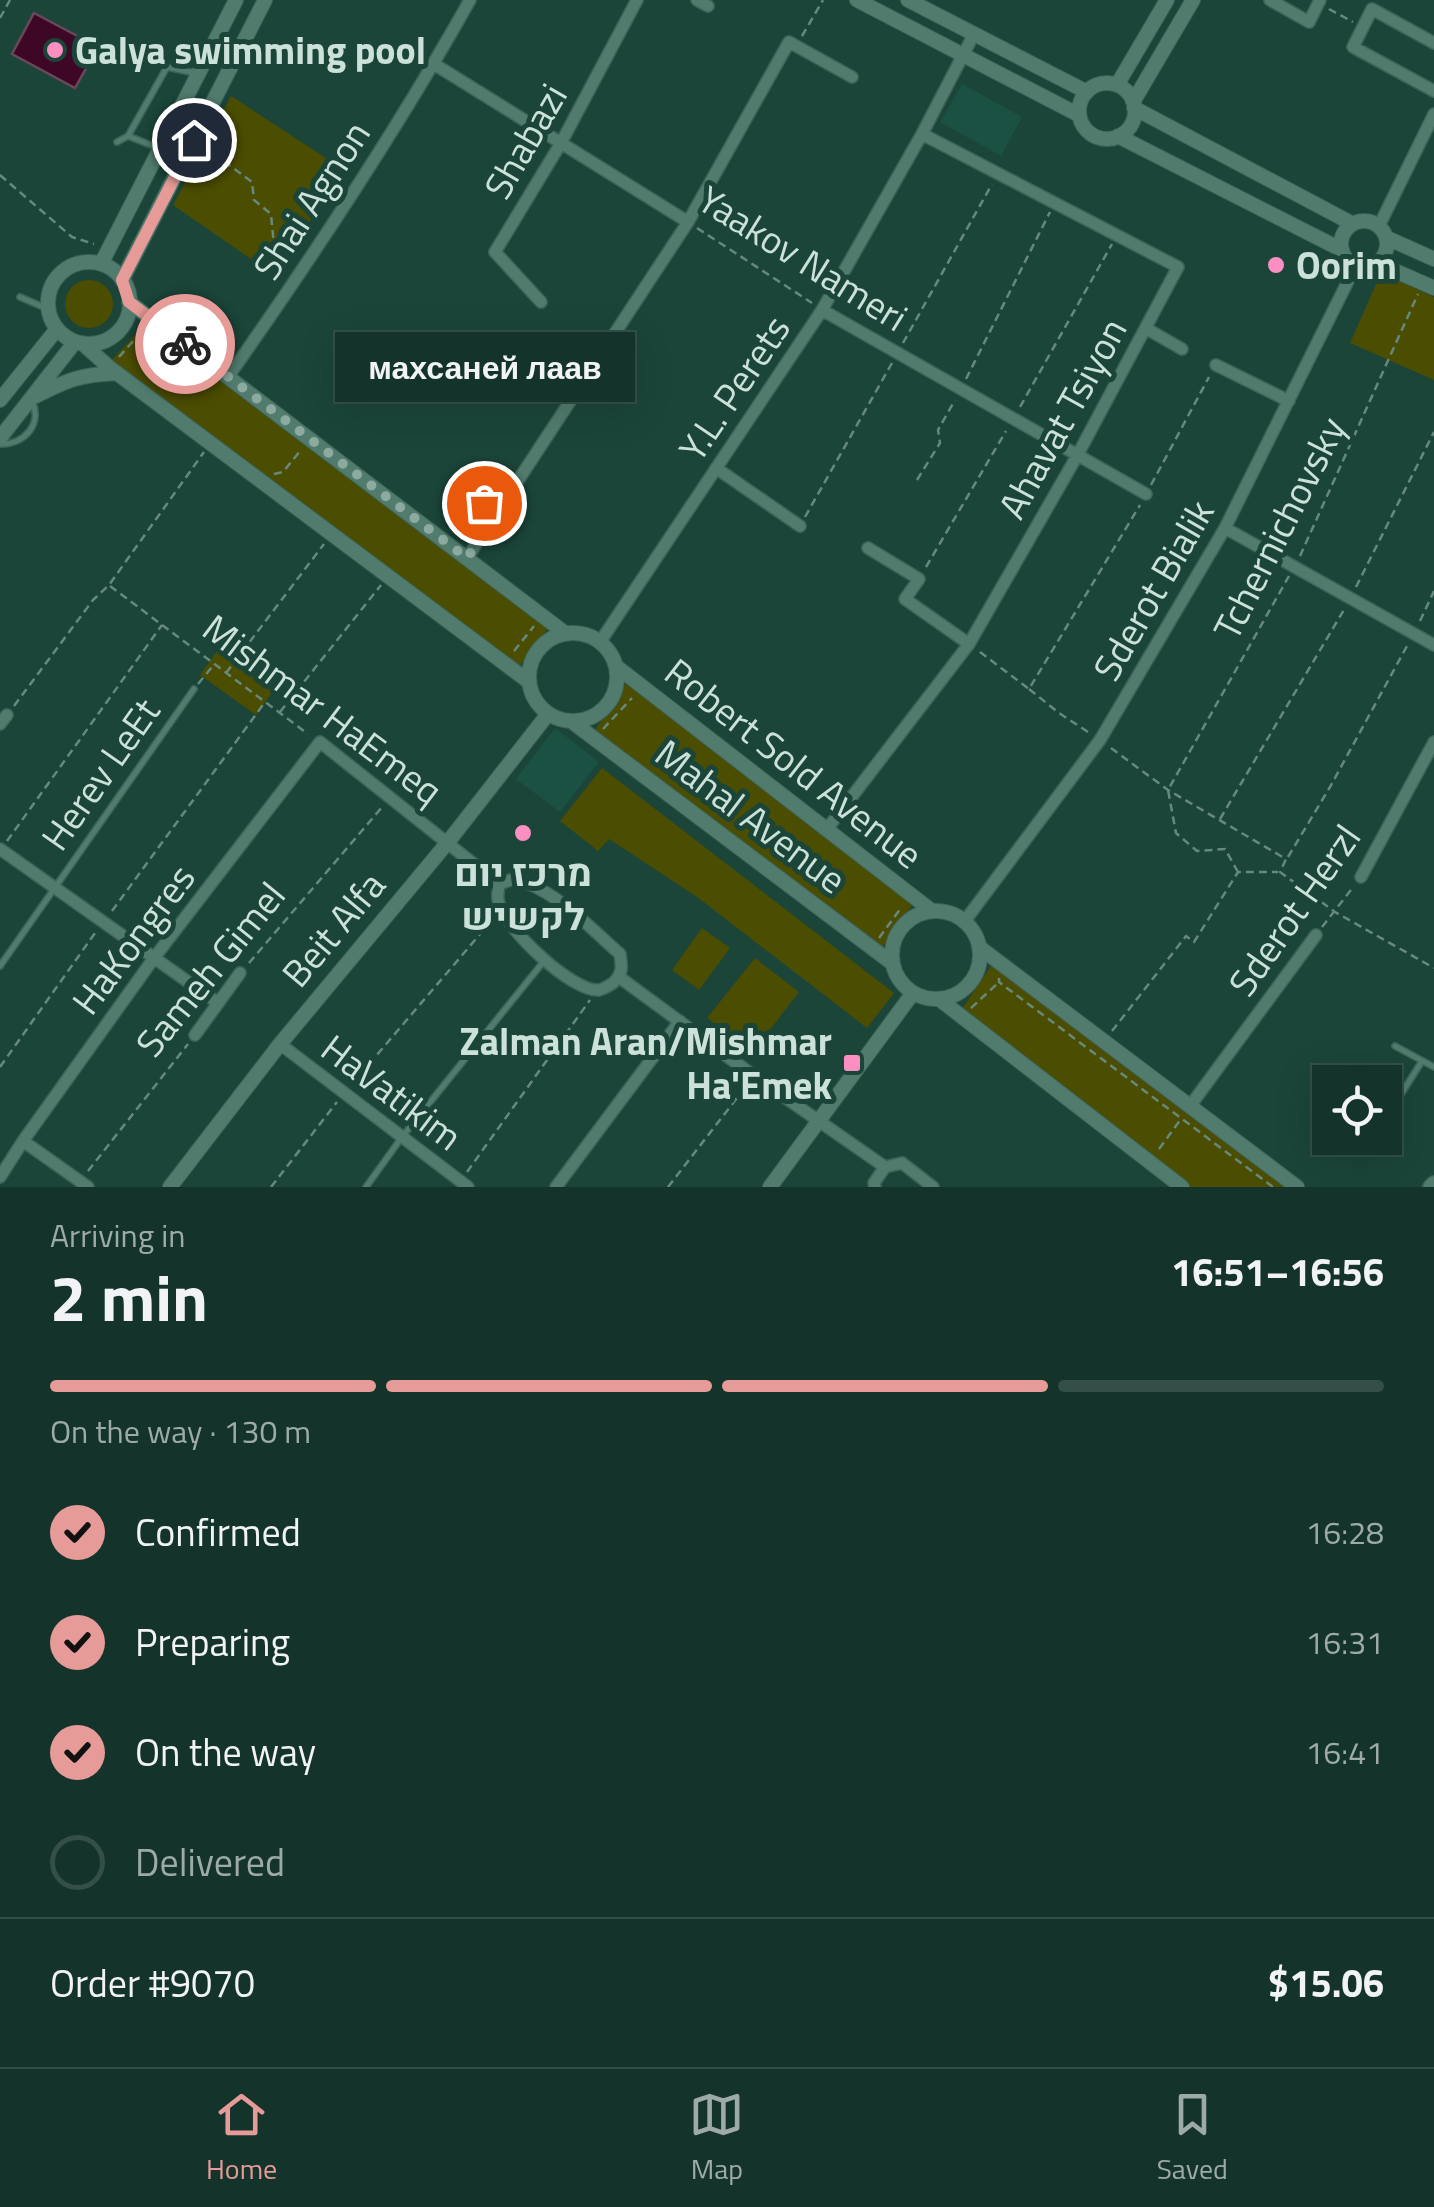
<!DOCTYPE html>
<meta charset="utf-8">
<style>
:root{--surface:#14342b;--page:#213f37;--text:#f1f3f6;--muted:#9daaa9;--line:#334f47;--accent:#e69b98}
body{margin:0;font-family:"Titillium Web",Heebo,sans-serif;background:var(--page);color:var(--text);height:100vh;display:flex;flex-direction:column;font-size:38px;white-space:nowrap}
*{box-sizing:border-box;margin:0}
p{font-size:32px;color:var(--muted)}
.icon{flex:none;width:55px;height:55px;fill:none;stroke:currentColor;stroke-width:2;stroke-linecap:round;stroke-linejoin:round}
.map{position:relative;height:1187px;overflow:hidden}
.panel{display:flex;flex-direction:column;background:var(--surface);flex:1}
.panel>*{flex:none}
.buttons{position:absolute;left:1312px;top:1065px;display:grid;gap:20px}
.buttons a{display:grid;place-items:center;width:90px;height:90px;border-radius:0px;background:var(--surface);box-shadow:0 10px 40px #0002,0 0 0 2px var(--line);font-size:50px}
.pin{position:absolute;display:grid;place-items:center;width:85px;height:85px;color:#fff;margin:-42px;border:5px solid #fff;border-radius:50%;box-shadow:0 2px 10px #0007}
.courier{position:absolute;display:grid;place-items:center;width:100px;height:100px;margin:-50px;border:8px solid #e69b98;border-radius:50%;background:#fff;color:#222;box-shadow:0 2px 12px #0007}
.bubble{position:absolute;height:70px;border-radius:0px;background:var(--surface);box-shadow:0 10px 40px #0002,0 0 0 2px var(--line);font-size:32px;font-weight:700;line-height:70px;text-align:center}
.overview em{font-style:normal;font-weight:700}
.overview div{display:flex;flex-direction:column-reverse}
.overview{display:flex;align-items:center;justify-content:space-between;height:170px;padding:0 50px}
h1{font-size:65px;font-weight:700;line-height:75px}
.bar{display:grid;grid-template-columns:repeat(4,1fr);gap:15px 10px;align-content:center;height:120px;padding:0 50px}
.bar i{height:12px;border-radius:8px;background:var(--line)}
.bar .active{background:var(--accent)}
.bar p{grid-column:span 4}
.line{display:flex;align-items:center;gap:25px;padding:0 50px;border-top:2px solid var(--line)}
.line div{flex:1}
ol{padding:0 50px;list-style:none}
li{display:flex;align-items:center;gap:30px;height:110px}
li p{margin-inline-start:auto}
li .icon{padding:10px;border-radius:50%;background:var(--accent);color:#111;stroke-width:4}
li:last-child{color:var(--muted)}
li i{width:55px;height:55px;border:5px solid var(--line);border-radius:50%}
.tab-bar{display:flex;justify-content:space-around;align-items:center;height:140px;border-top:2px solid var(--line);background:var(--surface);font-size:28px;color:var(--muted)}
.tab-bar a{display:grid;justify-items:center;gap:5px}
.tab-bar .active{color:var(--accent)}
.map>svg:first-child{display:block}
</style>
<div class="map">
<svg width="1434" height="1187" viewBox="0 0 1434 1187">
<rect width="100%" height="100%" fill="#1b4539"/>
<path fill="#1b5142" d="M962 84 1022 117 1001 156 940 122Z
M555 728 599 762 560 812 516 779Z"/>
<path fill="#4b4d01" d="M231 96 344 170 274 275 173 205Z
M1381 273 1434 297V380L1350 343Z
M65 304a24 24 0 1 1 48 0a24 24 0 1 1-48 0Z
M147 322 549 627 518 668 109 363Z
M220 647 276 687 256 715 200 675Z
M628 681 914 903 879 952 593 733Z
M602 768 894 993 867 1028 697 897 609 839 598 851 560 821Z
M702 928 730 948 699 990 672 970Z
M755 958 799 992 752 1053 707 1018Z
M993 963 1287 1187H1188L958 1015Z"/>
<path fill="#3f0726" stroke="#69485c" stroke-width="2.5" d="M34 13 98 47 75 88 12 54Z"/>
<g fill="none" stroke-linecap="round" stroke-linejoin="round">
<defs>
<path id="service" d="M128 136 167 67 195 73
M117 142 128 136 156 147
M20 297 48 309
M0 444C24 445 43 424 32 401
M485 503 496 511
M0 966 194 689
M1395 1046 1434 1067
M1393 1107 1422 1061
M366 1187 402 1137 544 961"/>
<path id="minor" d="M697 0 708 6
M1270 0 1309 22 1320 0
M1434 43 1372 9 1353 47 1434 91
M434 64 688 222
M1379 226 1434 114
M541 302 495 252 561 143 637 0
M822 310 1146 494
M1147 329 1182 349
M1216 365 1289 401
M228 377C314 255 397 130 470 0
M716 468 800 526
M1225 528 1434 645
M868 548 919 579 905 599 969 644
M467 558 688 222 789 42 852 77
M600 642 822 310 922 134 974 34
M0 724 7 715
M827 829 969 644 1077 456 1178 267 922 134
M0 849 218 1003
M1361 877 1434 742
M513 879C553 887 590 928 620 954 622 966 623 974 613 983 610 985 604 989 599 990 573 993 501 926 498 899 497 895 499 888 499 884Z
M964 922 1100 740 1225 528 1356 265
M619 977 754 1076 885 1167
M195 1035 240 973
M280 1044 468 1187
M1190 1106 1316 935
M23 1141 88 1187
M0 1177 23 1141 154 958 320 742 499 884
M556 1187 680 1021
M875 1187 874 1183 885 1167 902 1163 933 1187"/>
<path id="tertiary" d="M857 0 1079 115
M908 0 1087 92
M1079 111a28 28 0 1 1 56 0a28 28 0 1 1-56 0Z
M1117 85 1167 0
M1133 102 1193 0
M1134 108 1353 224
M1118 136 1342 250
M1341 244a23 23 0 1 1 46 0a23 23 0 1 1-46 0Z
M1387 238 1434 259
M48 303a41 41 0 1 1 82 0a41 41 0 1 1-82 0Z
M1377 263 1434 288
M101 264 236 0
M122 280 265 0
M129 302 565 633
M82 343 110 368 528 681
M36 396C69 379 80 375 117 373
M0 400 57 329
M0 438 75 342
M529 677a44 44 0 1 1 88 0a44 44 0 1 1-88 0Z
M617 667 932 911
M571 721 892 963
M892 955a44 44 0 1 1 88 0a44 44 0 1 1-88 0Z
M979 947 1297 1187
M939 999 1182 1187
M170 1187 280 1044 448 842 548 714
M770 1187 913 993"/>
<path id="secondary" d="M1431 1187 1434 1184"/>
</defs>
<use href="#service" stroke="#3d6258" stroke-width="8"/>
<use href="#minor" stroke="#3d6258" stroke-width="14"/>
<use href="#tertiary" stroke="#3d6258" stroke-width="16"/>
<use href="#secondary" stroke="#3d6258" stroke-width="18"/>
<path stroke="#67887e" stroke-width="2.5" stroke-dasharray="8 5" stroke-linecap="butt" d="M1329 9 1353 22
M0 18 10 0
M802 36 823 0
M203 146 252 182 254 200 271 214 274 246 281 252 288 265
M0 175 72 237 94 244
M697 228 812 303
M903 343 992 184
M119 357 143 330
M966 379 1050 212
M1020 407 1112 244
M274 474 283 472 301 450
M917 480 940 443 938 430 955 400
M1151 485 1209 377
M805 517 892 363
M1300 556 1418 294
M926 567 1006 431
M110 586 308 734
M1356 587 1434 432
M1420 621 1434 591
M514 651 534 626
M980 652 1029 689 1140 505
M226 673 324 544
M198 684 212 667
M1029 689 1059 713 1088 732
M14 706 93 600 109 585 204 452
M280 712 381 585
M603 729 632 698
M1111 748 1168 790 1286 859 1280 872 1335 912 1434 968
M1220 819 1345 608
M7 841 162 625
M1288 857 1330 787 1407 646
M1238 872 1225 849 1197 851 1176 833 1168 790 1289 576
M112 911 265 702
M1322 927 1354 886
M879 938 901 908
M249 963 383 806
M999 978V982L1273 1187
M971 1008 998 983
M1112 1031 1186 936 1194 942 1238 872H1278
M0 1067 95 933
M352 1084 493 919
M1159 1149 1181 1119
M88 1171 188 1044
M467 1172 590 1000
M271 1187 337 1102
M668 1187 747 1085"/>
<use href="#service" stroke="#517c6d" stroke-width="5"/>
<use href="#minor" stroke="#517c6d" stroke-width="11"/>
<use href="#tertiary" stroke="#517c6d" stroke-width="14"/>
<use href="#secondary" stroke="#517c6d" stroke-width="15"/>
</g>
<g fill="none" stroke-linecap="round" stroke-linejoin="round">
<path stroke="#8daaa1" stroke-width="10" stroke-dasharray="0 18" d="M185 344 467 558 498 513 484 503"/>
<path stroke="#e69b98" stroke-width="12" d="M185 344 129 302 122 280 194 140"/>
</g>
<g fill="#fc8fc2" stroke="#1b4539" stroke-width="4">
<circle cx="55" cy="50" r="10"/>
<circle cx="1276" cy="265" r="10"/>
<circle cx="523" cy="833" r="10"/>
<rect x="842" y="1053" width="20" height="20" rx="5"/>
</g>
<g text-anchor="middle" dominant-baseline="central" stroke-width="10" stroke-linejoin="round" paint-order="stroke">
<g font-size="38" font-weight="bold" fill="#cbe1d9" stroke="#1b4539" text-anchor="start">
<text x="75" y="50">Galya swimming pool</text>
<text x="1296" y="265">Oorim</text>
<text x="523" y="872" text-anchor="middle">מרכז יום<tspan x="523" dy="44">לקשיש</tspan></text>
<text x="832" y="1041" text-anchor="end">Zalman Aran/Mishmar<tspan x="832" dy="44">Ha'Emek</tspan></text>
</g>
<g font-size="38" fill="#cbe1d9" stroke="#1b4539">
<text transform="translate(525 141) rotate(-60)">Shabazi</text>
<text transform="translate(311 200) rotate(-57)">Shai Agnon</text>
<text transform="translate(803 258) rotate(32)">Yaakov Nameri</text>
<text transform="translate(734 388) rotate(-56)">Y.L. Perets</text>
<text transform="translate(1062 418) rotate(-61)">Ahavat Tsiyon</text>
<text transform="translate(1279 528) rotate(-63)">Tchernichovsky</text>
<text transform="translate(1153 590) rotate(-60)">Sderot Bialik</text>
<text transform="translate(323 709) rotate(37)">Mishmar HaEmeq</text>
<text transform="translate(794 763) rotate(38)">Robert Sold Avenue</text>
<text transform="translate(100 774) rotate(-55)">Herev LeEt</text>
<text transform="translate(751 816) rotate(37)">Mahal Avenue</text>
<text transform="translate(1294 910) rotate(-55)">Sderot Herzl</text>
<text transform="translate(333 929) rotate(-50)">Beit Alfa</text>
<text transform="translate(133 939) rotate(-53)">HaKongres</text>
<text transform="translate(210 969) rotate(-51)">Sameh Gimel</text>
<text transform="translate(392 1092) rotate(37)">HaVatikim</text>
</g>
</g>
</svg>
<div class="buttons">
<a><svg class="icon" aria-label="locate" viewBox="0 0 24 24"><circle cx="12" cy="12" r="6"/><path d="M12 2v4M12 18v4M2 12h4M18 12h4"/></svg></a>
</div>
<div class="pin" style="left:484px;top:503px;background:#ea580c"><svg class="icon" aria-label="bag" viewBox="0 0 24 24"><path d="M5 8h14l-1 12H6zM9 8a3 3 0 0 1 6 0"/></svg></div>
<div class="pin" style="left:194px;top:140px;background:#1f2937"><svg class="icon" aria-label="home" viewBox="0 0 24 24"><path d="M3 11l9-7 9 7M6 9v11h12V9"/></svg></div>
<div class="courier" style="left:185px;top:344px"><svg class="icon" aria-label="bike" viewBox="0 0 24 24"><circle cx="6" cy="16" r="4"/><circle cx="18" cy="16" r="4"/><path d="M6 16l4-8h5l3 8M10 8l3 8H6M13 5h3"/></svg></div>
<div class="bubble" style="left:335px;top:332px;width:300px">махсаней лаав</div>
</div>
<section class="panel">
<div class="overview"><div><h1>2 min</h1><p>Arriving in</p></div><em>16:51–16:56</em></div>
<div class="bar"><i class="active"></i><i class="active"></i><i class="active"></i><i></i><p>On the way · 130 m</p></div>
<ol>
<li><svg class="icon" aria-label="check" viewBox="0 0 24 24"><path d="M5 12l5 5 9-10"/></svg>Confirmed<p>16:28</p></li>
<li><svg class="icon" aria-label="check" viewBox="0 0 24 24"><path d="M5 12l5 5 9-10"/></svg>Preparing<p>16:31</p></li>
<li><svg class="icon" aria-label="check" viewBox="0 0 24 24"><path d="M5 12l5 5 9-10"/></svg>On the way<p>16:41</p></li>
<li><i></i>Delivered</li>
</ol>
<div class="line" style="height:130px"><div>Order #9070</div><b>$15.06</b></div>
</section>
<nav class="tab-bar">
<a class="active"><svg class="icon" aria-label="home" viewBox="0 0 24 24"><path d="M3 11l9-7 9 7M6 9v11h12V9"/></svg>Home</a>
<a><svg class="icon" aria-label="map" viewBox="0 0 24 24"><path d="M3 6l6-2 6 2 6-2v14l-6 2-6-2-6 2zM9 4v14M15 6v14"/></svg>Map</a>
<a><svg class="icon" aria-label="saved" viewBox="0 0 24 24"><path d="M7 4h10v16l-5-4-5 4z"/></svg>Saved</a>
</nav>
